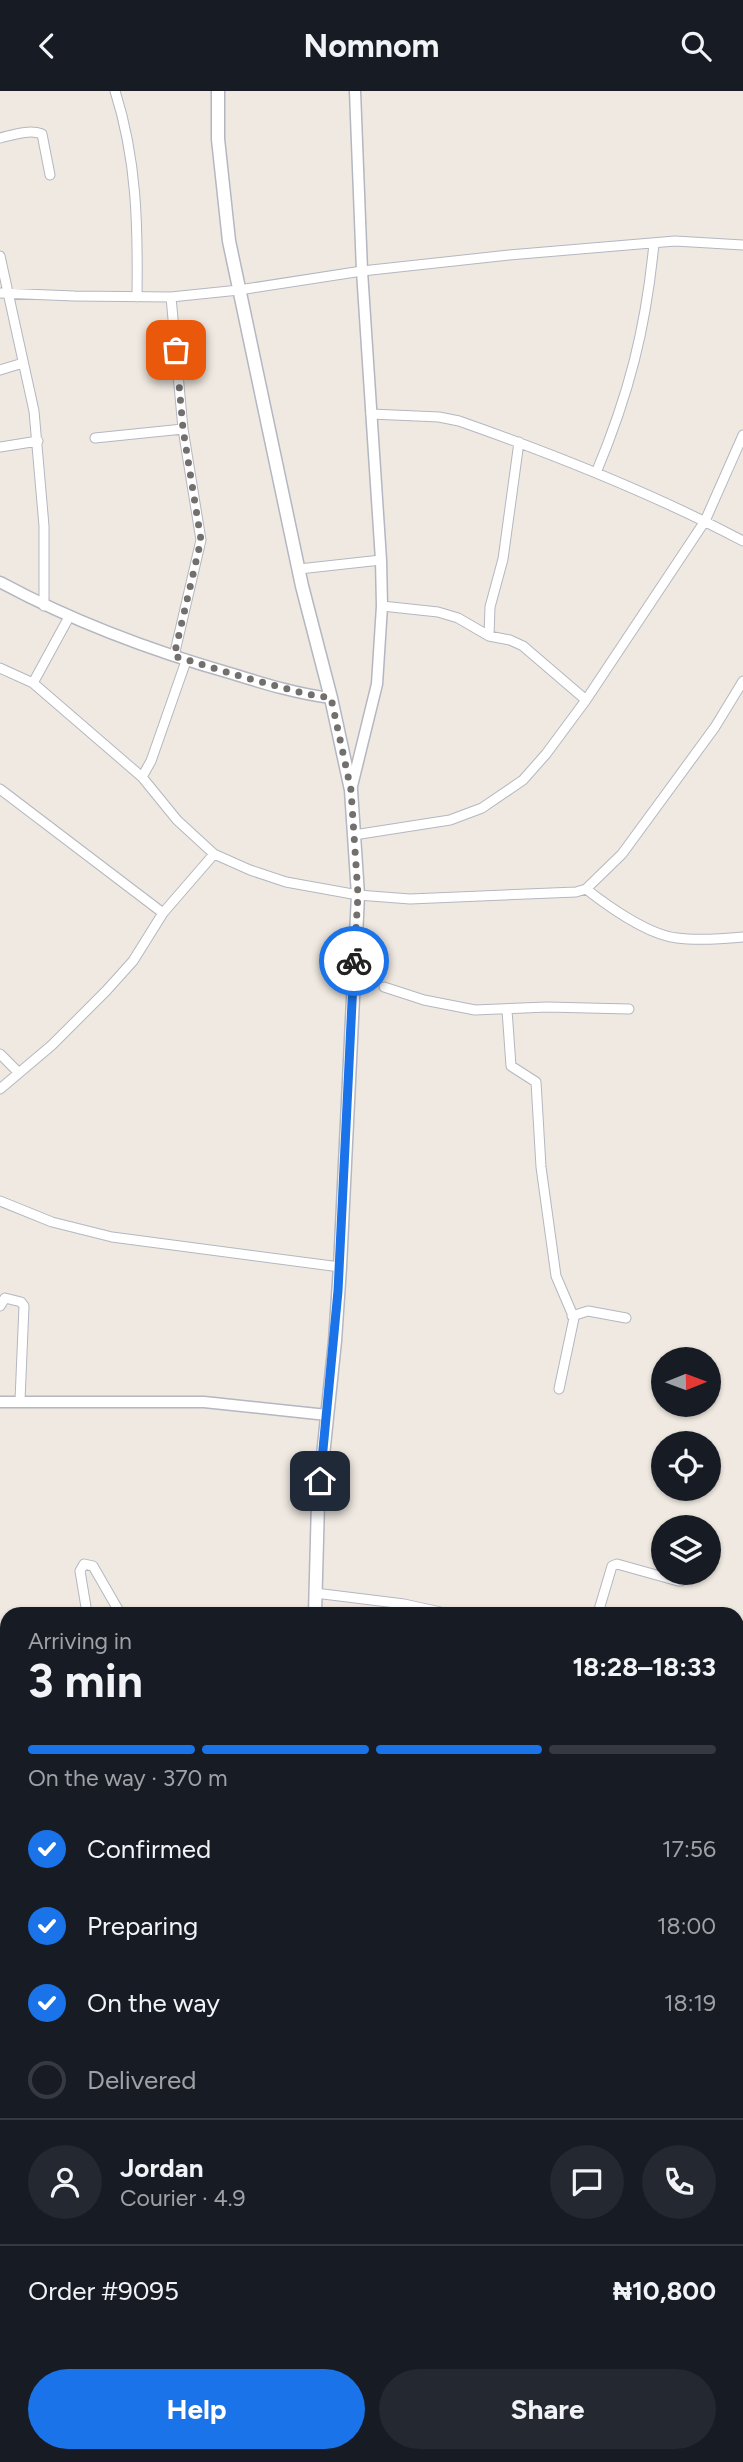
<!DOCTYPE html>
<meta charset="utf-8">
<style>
:root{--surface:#171b24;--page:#242831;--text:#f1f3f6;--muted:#9ea1a6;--line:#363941;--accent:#1a73e8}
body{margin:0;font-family:Figtree,sans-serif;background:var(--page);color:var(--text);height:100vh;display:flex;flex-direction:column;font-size:26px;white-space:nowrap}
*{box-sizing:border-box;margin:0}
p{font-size:23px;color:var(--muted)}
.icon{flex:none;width:38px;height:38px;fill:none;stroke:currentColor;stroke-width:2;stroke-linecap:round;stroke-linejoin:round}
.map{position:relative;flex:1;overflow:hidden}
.panel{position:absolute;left:0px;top:1516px;width:744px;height:856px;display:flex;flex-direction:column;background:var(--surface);border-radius:21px 21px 0 0;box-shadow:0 2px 5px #0004}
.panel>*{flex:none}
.needle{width:46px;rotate:89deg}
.buttons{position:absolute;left:651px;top:1256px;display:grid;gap:14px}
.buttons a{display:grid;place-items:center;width:70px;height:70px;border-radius:50%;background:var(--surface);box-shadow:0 2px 5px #0004;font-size:35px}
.pin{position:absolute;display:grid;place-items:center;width:60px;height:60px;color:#fff;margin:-30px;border-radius:14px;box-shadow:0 4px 10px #0006}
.courier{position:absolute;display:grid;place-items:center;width:70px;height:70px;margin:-35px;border:5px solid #1a73e8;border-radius:50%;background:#fff;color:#222;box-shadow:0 2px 9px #0007}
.overview em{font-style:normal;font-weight:700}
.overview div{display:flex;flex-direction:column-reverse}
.overview{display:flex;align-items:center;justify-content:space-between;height:119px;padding:0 28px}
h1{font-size:46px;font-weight:700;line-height:52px}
.bar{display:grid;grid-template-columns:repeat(4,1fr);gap:10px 7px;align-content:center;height:84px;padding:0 28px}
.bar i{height:9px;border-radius:5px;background:var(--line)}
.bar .active{background:var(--accent)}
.bar p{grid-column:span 4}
.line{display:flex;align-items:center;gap:18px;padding:0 28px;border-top:2px solid var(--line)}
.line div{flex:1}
.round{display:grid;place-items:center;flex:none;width:74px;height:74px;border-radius:37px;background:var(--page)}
ol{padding:0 28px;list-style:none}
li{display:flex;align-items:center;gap:21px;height:77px}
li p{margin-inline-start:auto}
li .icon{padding:7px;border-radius:50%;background:var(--accent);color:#fff;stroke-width:4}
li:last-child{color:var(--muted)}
li i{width:38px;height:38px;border:4px solid var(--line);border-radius:50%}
.cta{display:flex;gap:14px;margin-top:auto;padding:14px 28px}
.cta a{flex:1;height:80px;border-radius:42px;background:var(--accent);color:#fff;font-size:28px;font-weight:700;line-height:80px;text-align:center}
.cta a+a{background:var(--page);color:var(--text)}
header{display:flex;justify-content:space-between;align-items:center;height:91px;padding:0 28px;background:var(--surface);font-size:32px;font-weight:700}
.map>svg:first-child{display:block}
</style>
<header><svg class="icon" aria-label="back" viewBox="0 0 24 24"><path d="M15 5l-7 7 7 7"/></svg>Nomnom<svg class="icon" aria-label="search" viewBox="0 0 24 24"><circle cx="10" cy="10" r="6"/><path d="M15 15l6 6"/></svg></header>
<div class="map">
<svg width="743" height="2371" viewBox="0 0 743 2371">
<rect width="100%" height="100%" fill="#efe9e1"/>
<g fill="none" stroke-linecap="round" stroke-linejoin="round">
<defs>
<path id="minor" d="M115 0C137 69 138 135 137 206
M0 47C13 44 29 38 42 43L50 84
M0 165 34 320 44 435V515
M0 202 74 205 171 206 239 199 362 180 509 164 675 150 743 154
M171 206 183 338 201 449 174 565
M0 279 23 272
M371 323 439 326 459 330C556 364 652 402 743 450
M95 347 183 338
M0 356 38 350
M596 382C629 303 646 237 654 152
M299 478 381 469
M382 515 438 521 458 527 489 545 510 549 523 555 586 609
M489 545 490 516 503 468 519 351
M0 577 33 592 142 686 177 729 214 763 250 779 286 791 358 804 410 808 576 801 586 798 622 763 715 636 743 590
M33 592 69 526
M142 686 151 670 186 570
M0 698 163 822
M354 744 450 729 482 717 523 689 546 663 586 609 705 430 743 344
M586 798C609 816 649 844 677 847 698 850 722 848 743 846
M384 896 424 909 475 919 547 916 629 918
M507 919 511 975 536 991 541 1076 556 1185 574 1227 559 1298
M0 963 19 982
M0 998 52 954 106 900 133 870 163 822 214 763
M0 1110 52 1131 112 1146 340 1176
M0 1215 5 1207 21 1211 24 1215 20 1309
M572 1225 588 1220 626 1227
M315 1502 404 1513 445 1522
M87 1522 80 1480 84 1473 93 1475 120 1522
M598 1522 612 1475 617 1473 678 1490H681L684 1482
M737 1585 743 1586
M0 1666 7 1657
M0 1929 7 1926
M737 1969 743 1961
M0 1986 7 2004
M737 2045 743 2052
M737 2107 743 2097
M0 2238 7 2255
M737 2254 743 2269
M52 2364 55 2371
M194 2364 200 2371
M354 2364 358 2371
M75 2371 85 2364
M292 2371 299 2364
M591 2371 602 2364"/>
<path id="tertiary" d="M0 491C74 531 152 560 233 583 265 593 298 603 331 607
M351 699 377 593 382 515 381 469 362 180 355 0
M0 1311H204L327 1324"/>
<path id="secondary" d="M218 0V48L229 150 302 495 331 607 351 699 358 804 340 1176 335 1250 318 1412 315 1522
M544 2364 548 2371"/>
</defs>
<use href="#minor" stroke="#b4b7c1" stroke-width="11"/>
<use href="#tertiary" stroke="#b4b7c1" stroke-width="13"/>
<use href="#secondary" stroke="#b4b7c1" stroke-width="15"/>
<use href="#minor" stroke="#fff" stroke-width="9"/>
<use href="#tertiary" stroke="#fff" stroke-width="10"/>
<use href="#secondary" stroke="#fff" stroke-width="12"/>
</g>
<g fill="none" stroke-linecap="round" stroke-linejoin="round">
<path stroke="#726f6d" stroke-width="7" stroke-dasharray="0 12.6" d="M176 259 183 338 201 449 174 565 243 586 306 603 331 607 351 699 358 804 354 870"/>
<path stroke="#1a73e8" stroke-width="9" d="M320 1390 338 1200 354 870"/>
</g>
</svg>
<div class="buttons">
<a><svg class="needle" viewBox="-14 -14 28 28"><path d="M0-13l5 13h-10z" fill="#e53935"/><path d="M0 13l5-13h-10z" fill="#9ea1a6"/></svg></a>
<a><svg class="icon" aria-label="locate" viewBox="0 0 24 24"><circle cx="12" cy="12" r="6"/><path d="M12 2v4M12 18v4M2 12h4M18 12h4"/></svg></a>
<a><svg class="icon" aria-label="layers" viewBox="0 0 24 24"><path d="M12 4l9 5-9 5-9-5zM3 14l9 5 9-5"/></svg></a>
</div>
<div class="pin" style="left:176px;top:259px;background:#ea580c"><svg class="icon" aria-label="bag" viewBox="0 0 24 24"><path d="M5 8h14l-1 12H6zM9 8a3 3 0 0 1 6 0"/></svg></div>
<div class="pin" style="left:320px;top:1390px;background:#1f2937"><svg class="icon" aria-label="home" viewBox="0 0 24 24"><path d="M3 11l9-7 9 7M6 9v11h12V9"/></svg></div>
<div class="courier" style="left:354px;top:870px"><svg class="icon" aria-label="bike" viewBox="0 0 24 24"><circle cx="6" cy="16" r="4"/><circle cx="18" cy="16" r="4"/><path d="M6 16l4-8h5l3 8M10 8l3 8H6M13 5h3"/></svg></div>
<section class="panel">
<div class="overview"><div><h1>3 min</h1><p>Arriving in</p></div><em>18:28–18:33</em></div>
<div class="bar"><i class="active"></i><i class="active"></i><i class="active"></i><i></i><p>On the way · 370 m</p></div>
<ol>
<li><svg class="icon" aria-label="check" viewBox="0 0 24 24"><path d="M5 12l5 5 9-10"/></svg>Confirmed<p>17:56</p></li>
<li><svg class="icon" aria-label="check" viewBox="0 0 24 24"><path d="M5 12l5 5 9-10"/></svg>Preparing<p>18:00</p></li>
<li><svg class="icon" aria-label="check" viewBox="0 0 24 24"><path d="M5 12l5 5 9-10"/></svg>On the way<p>18:19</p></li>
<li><i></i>Delivered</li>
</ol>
<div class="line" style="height:126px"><a class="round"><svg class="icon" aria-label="person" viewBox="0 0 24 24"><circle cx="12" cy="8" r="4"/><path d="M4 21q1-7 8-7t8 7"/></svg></a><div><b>Jordan</b><p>Courier · 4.9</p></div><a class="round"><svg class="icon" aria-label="chat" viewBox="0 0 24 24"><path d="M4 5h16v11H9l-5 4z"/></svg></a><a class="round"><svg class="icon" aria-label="phone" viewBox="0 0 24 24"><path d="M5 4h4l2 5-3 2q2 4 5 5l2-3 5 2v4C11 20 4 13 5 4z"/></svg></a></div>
<div class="line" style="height:91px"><div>Order #9095</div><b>₦10,800</b></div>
<div class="cta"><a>Help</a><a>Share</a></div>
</section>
</div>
